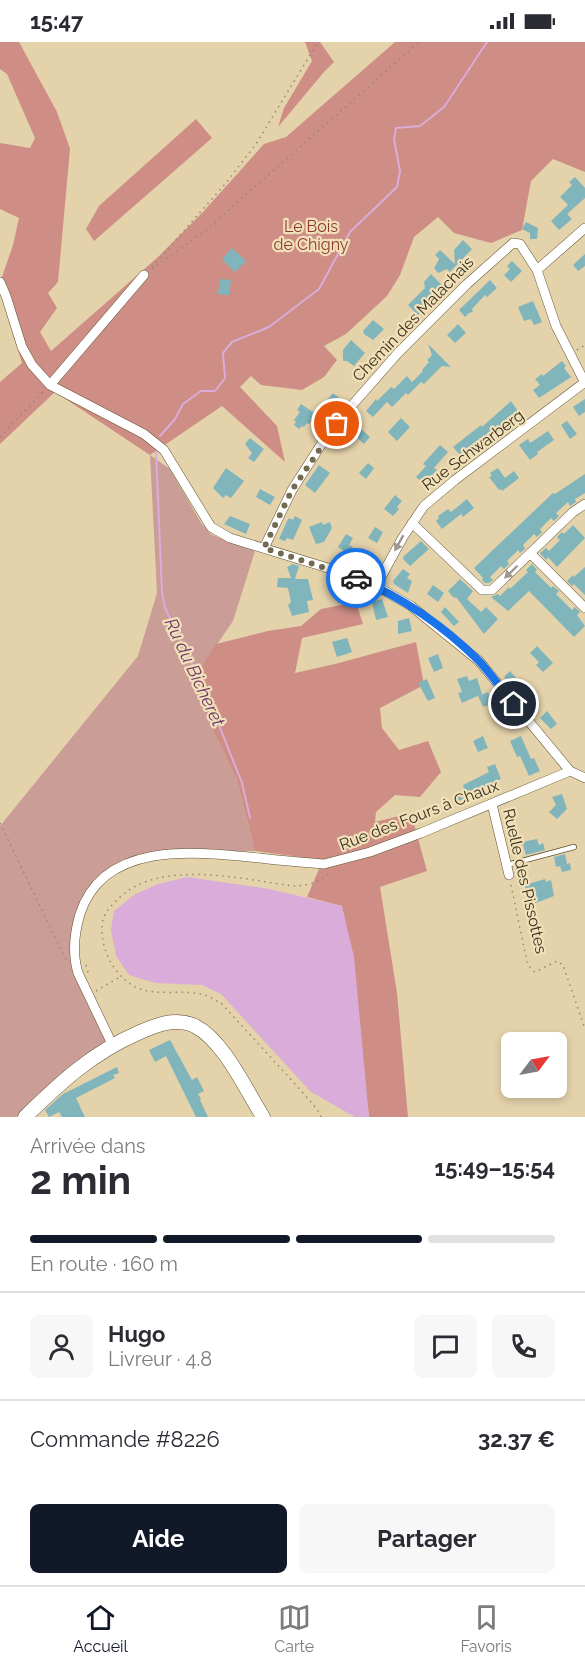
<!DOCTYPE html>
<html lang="fr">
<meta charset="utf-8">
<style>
:root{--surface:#fff;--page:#f7f7f7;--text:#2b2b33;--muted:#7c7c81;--line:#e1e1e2;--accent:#111827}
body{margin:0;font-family:Raleway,sans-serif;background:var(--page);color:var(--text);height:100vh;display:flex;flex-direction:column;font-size:22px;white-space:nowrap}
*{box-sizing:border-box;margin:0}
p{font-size:20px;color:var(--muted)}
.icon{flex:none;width:33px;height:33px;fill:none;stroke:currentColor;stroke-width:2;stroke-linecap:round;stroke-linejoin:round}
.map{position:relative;height:1075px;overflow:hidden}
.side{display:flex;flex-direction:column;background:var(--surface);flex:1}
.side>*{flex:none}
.needle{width:39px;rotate:58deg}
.controls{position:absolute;left:501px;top:990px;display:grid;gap:12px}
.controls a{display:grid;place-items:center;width:66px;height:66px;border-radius:9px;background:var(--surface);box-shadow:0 3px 9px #0003;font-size:30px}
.pin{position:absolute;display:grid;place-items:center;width:51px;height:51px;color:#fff;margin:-26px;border:3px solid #fff;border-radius:50%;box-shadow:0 2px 6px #0007}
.courier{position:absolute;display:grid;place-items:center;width:60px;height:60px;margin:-30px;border:4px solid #1a73e8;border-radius:50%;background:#fff;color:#222;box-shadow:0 2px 8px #0007}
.head em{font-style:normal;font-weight:700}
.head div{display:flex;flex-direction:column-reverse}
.head{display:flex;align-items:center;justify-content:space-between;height:102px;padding:0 30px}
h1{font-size:39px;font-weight:700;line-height:45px}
.bar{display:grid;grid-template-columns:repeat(4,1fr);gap:9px 6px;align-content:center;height:72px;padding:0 30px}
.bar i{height:8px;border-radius:4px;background:var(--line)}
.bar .selected{background:var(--accent)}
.bar p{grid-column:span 4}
.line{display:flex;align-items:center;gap:15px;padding:0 30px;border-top:2px solid var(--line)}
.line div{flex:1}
.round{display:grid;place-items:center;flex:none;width:63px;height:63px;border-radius:9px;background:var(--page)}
.action{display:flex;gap:12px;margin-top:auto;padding:12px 30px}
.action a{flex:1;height:69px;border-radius:9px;background:var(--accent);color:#fff;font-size:24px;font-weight:700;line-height:69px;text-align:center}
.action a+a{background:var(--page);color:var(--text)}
.status{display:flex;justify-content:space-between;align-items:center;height:42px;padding:0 30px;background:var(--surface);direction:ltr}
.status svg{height:16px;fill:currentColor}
.tab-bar{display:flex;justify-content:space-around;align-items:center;height:84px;border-top:2px solid var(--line);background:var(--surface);font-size:16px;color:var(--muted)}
.tab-bar a{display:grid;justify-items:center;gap:3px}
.tab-bar .selected{color:var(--accent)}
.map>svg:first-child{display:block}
</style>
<div class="status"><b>15:47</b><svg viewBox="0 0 49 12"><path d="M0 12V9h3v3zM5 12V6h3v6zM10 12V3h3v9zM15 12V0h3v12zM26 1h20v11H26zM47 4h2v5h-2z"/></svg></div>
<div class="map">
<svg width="585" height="1075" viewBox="0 0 585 1075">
<rect width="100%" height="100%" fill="#e4d2ab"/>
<path fill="#ca9d97" d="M150 413 170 427 201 481 212 493 255 509 233 579 194 636 206 674 237 738 255 809H164L92 843 72 904 107 999 55 1039 16 1075H0V784L138 614 157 551Z"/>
<path fill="#ce8d85" d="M0 0H19L57 70 70 107 58 240 48 251 57 266 40 290 51 309 158 215 203 170 264 102 286 95 395 0H585V130L553 117 531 139 522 188 491 201 454 191 438 175 414 195 400 233 387 254 346 292 324 304 337 318 324 335 302 348 261 343 251 334 240 345 277 384 285 420 222 364 150 413 55 350 0 402V340L22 321 0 250V241L13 203 19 176 0 167V101L30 106 35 96 7 32 0 27Z
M305 0H320L334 20 324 30 278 85 284 66 312 19Z
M196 77 212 96 94 199 86 187 99 164Z
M356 560 363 582 302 596 295 631 335 622 416 600 424 643 380 666 382 686 399 708 428 699 441 730 420 755 395 753 376 770 375 780 411 771 427 829 380 845 397 951 408 1075H369L342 864 307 855 323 818 255 809 237 738 206 674 194 636 216 602 268 589 301 584 321 567Z"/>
<path fill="#daacd9" d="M187 835 269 847 342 864 354 915 369 1075H355L311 1050 221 952 202 943 155 941 129 933 116 914 111 888 114 869 134 853 158 842Z"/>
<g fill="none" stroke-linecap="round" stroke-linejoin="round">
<path stroke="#daacd9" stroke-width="2" d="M160 394 175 377 183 362 201 349H215L225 336 223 311 232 300 269 285 319 247 350 190 397 145 400 129 394 97 396 86 420 84 444 65 487 0
M156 409 162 551 165 566 207 653 242 741 250 776"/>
</g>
<path fill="#81b5bc" d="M575 135 585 146V156L567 172 572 177 559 188 551 179 568 163 560 155 572 143 569 140Z
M526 180 538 186 537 197H530V191L522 187Z
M463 198 472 207 450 230 447 227 438 231 434 226 439 217 435 213 440 208 455 222 454 208Z
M232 206 246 219 235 230 222 217Z
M585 212V224L578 229 573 223Z
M512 219 522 229 511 240 504 233 510 227 507 224Z
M431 232 445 246 418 273 408 263 425 246 424 240Z
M220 237 231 238 229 253 218 252Z
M490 238 497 246 487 255 485 253 472 267 473 270 469 271 465 275 459 268Z
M533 259 542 280 534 283 531 277 524 279 518 265Z
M373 278 384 287 373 298 364 292 363 289Z
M458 282 466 291 455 301 447 293Z
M351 298 365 311 354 324 347 319H343V308Z
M428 302 451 325 442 324 424 342 421 340 408 353 406 351 392 365 387 360 373 375 366 369 376 357 377 359 391 345 394 347 407 334 412 340 423 329 422 328 429 320 427 318 432 313Z
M562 319 566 324 564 326 571 335 539 356 533 348 540 343 535 337 542 332 543 334Z
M333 351 342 358 333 370 324 362Z
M585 357V370L579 374 573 365Z
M511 359 520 372 504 385 496 391 493 388 460 413 453 405 481 383 482 385Z
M301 362 316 372 309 382 307 381 304 385 302 384 299 387 294 383 296 380 294 378 300 370 297 368Z
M401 376 410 385 397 399 388 390Z
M567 379 577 392 570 397 561 383Z
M359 385 370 395 364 402 353 392Z
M548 389 554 398 537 410 538 412 530 418 519 403 528 397 530 401Z
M250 396 264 407 254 420 248 416 252 411 245 402Z
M440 403 448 410 434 426 437 428 424 442 416 435 426 424 423 422Z
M368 421 374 426 366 437 359 431Z
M319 423 330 431 315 451 305 443Z
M226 426 244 439 231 456 226 453 223 456 213 446Z
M498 426 505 436 514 429 519 436 502 449 501 447 499 448 489 435 492 434 490 431Z
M585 432V451L575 457 576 460 570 464 568 460 556 471 559 474 554 479 551 476 540 487 542 490 537 495 534 492 523 503 525 507 520 511 518 508 507 519 509 522 504 527 501 524 490 535 493 538 489 541H485L482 538 483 536 474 526 553 451 555 452Z
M260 447 275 455 270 463 256 455Z
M395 453 402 459 397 465 399 467 393 474 384 467Z
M467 457 474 466 463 475 461 472 442 487 436 479 439 476 438 474 448 467 451 470Z
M230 474 250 482 246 492 224 482Z
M295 474 302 478 293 498 287 496 285 499 279 497 287 479 289 476 293 478Z
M322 480 323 483 330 480 332 486 324 500 316 502 309 485Z
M573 483 585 496 557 525 548 515 546 518 540 511 546 506 549 509 560 498 557 495 562 490 564 492Z
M375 485 383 490 377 501 368 496Z
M346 492 353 496 349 503 353 505 349 512 338 505Z
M421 499 429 507 410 524 403 517 404 514Z
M293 522 299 524 295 537H308L313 558 307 559 309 570 292 574 288 563 291 560 288 546 277 545 278 536H291L287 525Z
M532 522 537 528 535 530 551 546 553 544 559 549 556 552 572 568 575 565 580 570 577 573 585 584 574 595 529 549 508 569 491 555 498 552 500 554 509 545 510 547 528 530 526 528Z
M585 525V553L574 542 572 544 567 539 573 533 574 535Z
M403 527 410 532 407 536 412 539 408 551 394 542 393 539Z
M460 537 473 549 467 557 481 570 486 565 498 577 484 592 456 555 454 556 448 549Z
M433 543 444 551 438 560 427 552Z
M382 557 388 575 376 578 372 560Z
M445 565 459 580 454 584 441 570Z
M409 576 412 589 398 592V579Z
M347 596 352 610 337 615 332 600Z
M537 604 553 621 543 630 536 623 539 620 530 611Z
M438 612 443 626 434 630 428 616Z
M510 629 522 643 515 649 504 635Z
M467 634 469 639 477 636 482 652 462 661 458 651 462 650 457 637Z
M427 637 435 656 428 659 418 641Z
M488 650 493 661 483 665 478 654Z
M547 669 557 682 551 687 540 676Z
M483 694 488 706 478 710 473 699Z
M521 694 531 717 534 716 540 729 529 734 520 714 517 715 510 699Z
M495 722 501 737 472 749 473 752 457 760 454 752 464 747 463 743 489 730 487 725Z
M562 752 567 767 557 777 549 770 556 763 552 755Z
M537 797 539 803 543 801 545 808 526 813 522 800Z
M565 812 567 822 570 821 571 828 562 830 560 824 556 825 554 815Z
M545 837 546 840 551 838 554 854 530 863 525 843Z
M170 998 192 1038 197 1035 204 1049 198 1052 201 1057 200 1058 208 1075H196L166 1014 155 1020 149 1008Z
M117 1025 119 1031 113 1033 115 1036 76 1056 85 1075H62L59 1070 49 1075 45 1068 63 1052Z"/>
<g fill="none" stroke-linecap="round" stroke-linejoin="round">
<defs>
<path id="service" d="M507 823 574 805"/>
<path id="minor" d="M537 228 585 186
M0 240 6 254 22 305 32 323 50 343 144 392 164 408 211 485 230 496 341 530 376 544 411 564 479 619 570 729 585 736
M50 343 144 233
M412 481 482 548H492L573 470 585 462
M264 506 292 448 326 395 347 369 398 311 467 242 513 201 520 202 537 228 556 284 585 341
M530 511 585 566
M376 544 403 495 424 464 455 438 585 340
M492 762 509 833
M112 1002 78 931C72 911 74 892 80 872 104 797 199 810 260 816 281 819 303 820 324 822L370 810 421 791 570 729"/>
<path id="secondary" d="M25 1075C61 1040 92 1011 138 991 156 983 175 975 195 984 224 999 246 1048 263 1075"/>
</defs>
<use href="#service" stroke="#625330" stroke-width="6"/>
<use href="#minor" stroke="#625330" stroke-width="10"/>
<use href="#secondary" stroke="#625330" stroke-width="15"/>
<path stroke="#96896d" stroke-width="1.5" stroke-dasharray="1.5 4.5" stroke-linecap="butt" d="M152 225 226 141 256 102 318 0
M152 227 206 188 419 0
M577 308 585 303
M0 395 43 350
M0 781 66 918
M511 843 527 920 531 927 535 930 557 919 563 923 585 987
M86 923 89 933
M96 949 120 935
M321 1075 317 1067 296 1043 221 961C216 959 211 955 205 953 181 946 149 957 129 941 112 929 101 906 102 885 102 873 109 866 117 858 157 816 242 837 293 844 308 844 320 840 331 830"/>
<use href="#service" stroke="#fff" stroke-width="4.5"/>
<use href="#minor" stroke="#fff" stroke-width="9"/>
<use href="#secondary" stroke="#fff" stroke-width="14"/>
</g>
<defs><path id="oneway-solid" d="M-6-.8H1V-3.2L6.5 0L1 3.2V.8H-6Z" transform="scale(1.5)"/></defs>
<g fill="#9b9890">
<use href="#oneway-solid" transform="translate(399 501) rotate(119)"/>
<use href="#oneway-solid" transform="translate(511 530) rotate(136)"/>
</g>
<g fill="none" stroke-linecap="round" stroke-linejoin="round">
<path stroke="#746951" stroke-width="6" stroke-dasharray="0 10.8" d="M337 382 292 448 264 506 356 536"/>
<path stroke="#1a73e8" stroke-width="8" d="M356 536C401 555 444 584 479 619 491 632 502 648 514 662"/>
</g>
<g text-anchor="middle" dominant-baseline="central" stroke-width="4.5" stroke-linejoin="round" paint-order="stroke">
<g font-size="16" fill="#8b3b34" stroke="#f1e0b8">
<text x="311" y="184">Le Bois<tspan x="311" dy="18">de Chigny</tspan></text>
</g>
<g font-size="16" fill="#373020" stroke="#f1e0b8">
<text transform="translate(413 277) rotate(-46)">Chemin des Malachais</text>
<text transform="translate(473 408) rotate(-37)">Rue Schwarberg</text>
<text transform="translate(419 773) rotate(-21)">Rue des Fours à Chaux</text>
<text transform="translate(525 839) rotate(77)">Ruelle des Pissottes</text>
</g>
<g font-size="18" font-style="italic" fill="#6e366e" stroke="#f1e0b8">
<text transform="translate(195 630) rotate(65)">Ru du Bicheret</text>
</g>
</g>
</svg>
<div class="controls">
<a><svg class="needle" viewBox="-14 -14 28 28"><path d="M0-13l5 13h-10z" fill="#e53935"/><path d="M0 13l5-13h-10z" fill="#7c7c81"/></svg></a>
</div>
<div class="pin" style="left:337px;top:382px;background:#ea580c"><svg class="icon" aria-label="bag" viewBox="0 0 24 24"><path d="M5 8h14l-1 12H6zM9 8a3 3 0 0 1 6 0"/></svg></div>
<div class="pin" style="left:514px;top:662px;background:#1f2937"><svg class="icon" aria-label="home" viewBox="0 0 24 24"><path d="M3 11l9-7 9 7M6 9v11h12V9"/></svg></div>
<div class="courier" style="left:356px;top:536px"><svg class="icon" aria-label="car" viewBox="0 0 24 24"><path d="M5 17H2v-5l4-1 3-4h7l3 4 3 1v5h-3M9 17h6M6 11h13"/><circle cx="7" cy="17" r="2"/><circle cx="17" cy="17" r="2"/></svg></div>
</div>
<section class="side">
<div class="head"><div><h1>2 min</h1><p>Arrivée dans</p></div><em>15:49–15:54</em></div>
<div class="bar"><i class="selected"></i><i class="selected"></i><i class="selected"></i><i></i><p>En route · 160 m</p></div>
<div class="line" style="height:108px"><a class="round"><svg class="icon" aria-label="person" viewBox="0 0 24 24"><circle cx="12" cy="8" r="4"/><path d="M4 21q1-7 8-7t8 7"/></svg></a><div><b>Hugo</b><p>Livreur · 4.8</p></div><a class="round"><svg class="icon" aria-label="chat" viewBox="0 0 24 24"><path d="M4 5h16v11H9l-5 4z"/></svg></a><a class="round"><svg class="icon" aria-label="phone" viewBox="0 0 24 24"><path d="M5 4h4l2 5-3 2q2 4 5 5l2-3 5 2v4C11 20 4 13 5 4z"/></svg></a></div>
<div class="line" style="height:78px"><div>Commande #8226</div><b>32.37 €</b></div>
<div class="action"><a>Aide</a><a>Partager</a></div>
</section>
<nav class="tab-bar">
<a class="selected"><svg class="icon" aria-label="home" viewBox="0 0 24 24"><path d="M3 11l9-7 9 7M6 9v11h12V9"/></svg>Accueil</a>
<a><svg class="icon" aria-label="map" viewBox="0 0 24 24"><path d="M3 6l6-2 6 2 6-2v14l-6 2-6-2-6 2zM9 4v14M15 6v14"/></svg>Carte</a>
<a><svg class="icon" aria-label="saved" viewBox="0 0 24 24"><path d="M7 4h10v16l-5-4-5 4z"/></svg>Favoris</a>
</nav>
